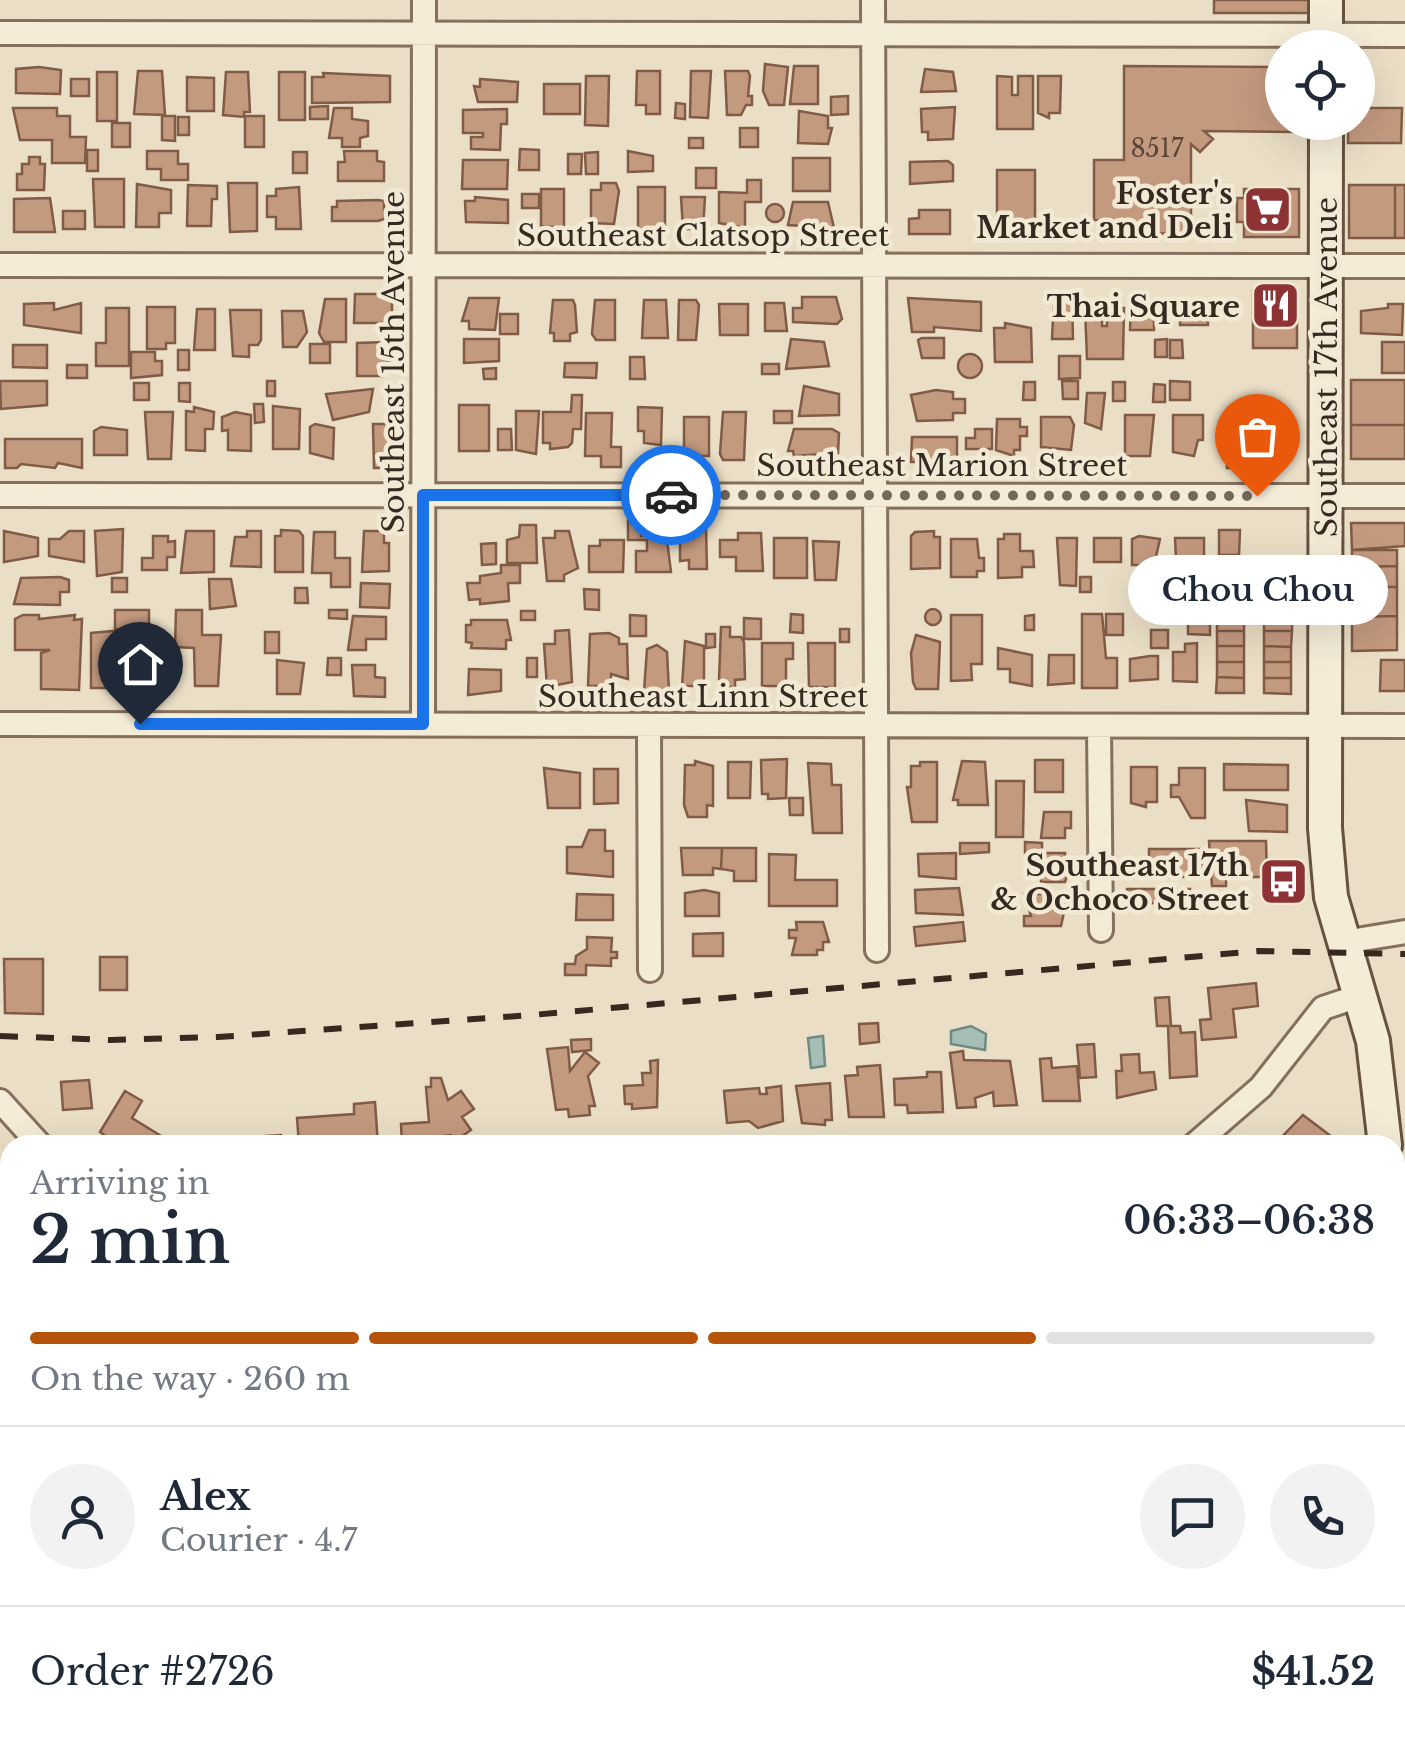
<!DOCTYPE html>
<meta charset="utf-8">
<style>
:root{--surface:#fff;--page:#f2f2f3;--text:#1f2937;--muted:#747a83;--line:#e0e1e3;--accent:#b45309}
body{margin:0;font-family:"Libre Baskerville",serif;background:var(--page);color:var(--text);height:100vh;display:flex;flex-direction:column;font-size:38px;white-space:nowrap}
*{box-sizing:border-box;margin:0}
p{font-size:32px;color:var(--muted)}
.icon{flex:none;width:55px;height:55px;fill:none;stroke:currentColor;stroke-width:2;stroke-linecap:round;stroke-linejoin:round}
.map{position:relative;flex:1;overflow:hidden}
.side{position:absolute;left:0px;top:1135px;width:1405px;height:622px;display:flex;flex-direction:column;background:var(--surface);border-radius:30px 30px 0 0;box-shadow:0 10px 40px #0002}
.side>*{flex:none}
.fabs{position:absolute;left:1265px;top:30px;display:grid;gap:20px}
.fabs a{display:grid;place-items:center;width:110px;height:110px;border-radius:50%;background:var(--surface);box-shadow:0 10px 40px #0002;font-size:50px}
.pin{position:absolute;display:grid;place-items:center;width:85px;height:85px;color:#fff;margin:-102px -42px;border-radius:50% 50% 50% 0;rotate:-45deg;box-shadow:0 0 10px #0007}
.pin .icon{rotate:45deg}
.courier{position:absolute;display:grid;place-items:center;width:100px;height:100px;margin:-50px;border:8px solid #1a73e8;border-radius:50%;background:#fff;color:#222;box-shadow:0 2px 12px #0007}
.bubble{position:absolute;height:70px;border-radius:35px;background:var(--surface);box-shadow:0 10px 40px #0002;font-size:32px;font-weight:600;line-height:70px;text-align:center}
.overview em{font-style:normal;font-weight:600}
.overview div{display:flex;flex-direction:column-reverse}
.overview{display:flex;align-items:center;justify-content:space-between;height:170px;padding:0 30px}
h1{font-size:65px;font-weight:600;line-height:75px}
.bar{display:grid;grid-template-columns:repeat(4,1fr);gap:15px 10px;align-content:center;height:120px;padding:0 30px}
.bar i{height:12px;border-radius:8px;background:var(--line)}
.bar .on{background:var(--accent)}
.bar p{grid-column:span 4}
.line{display:flex;align-items:center;gap:25px;padding:0 30px;border-top:2px solid var(--line)}
.line div{flex:1}
.round{display:grid;place-items:center;flex:none;width:105px;height:105px;border-radius:52px;background:var(--page)}
.map>svg:first-child{display:block}
</style>
<div class="map">
<svg width="1405" height="1757" viewBox="0 0 1405 1757">
<rect width="100%" height="100%" fill="#eadec6"/>
<path fill="#c3c79a" d="M0 1240 10 1344V1748H49L50 1757H0Z"/>
<path fill="#a7beb6" stroke="#6e8b83" stroke-width="2.5" d="M971 1026 986 1034 985 1050 951 1044V1031Z
M823 1036 825 1066 811 1068 808 1038Z"/>
<path fill="#c49a7f" stroke="#805b45" stroke-width="2.5" d="M1214 0H1311V13H1214Z
M765 64 788 67 784 105H769L763 91Z
M794 66H818V104H790Z
M1124 66 1282 67V122H1296V132L1204 131 1213 139 1200 152 1191 144V234L1125 233V221L1094 220V160H1124Z
M39 67 61 70 60 94 16 93V69Z
M925 69 953 72 956 91 921 92Z
M138 71H162L165 115 134 114Z
M637 71H660V114H646V105H636Z
M691 71H711L708 118 690 117Z
M725 71H748L750 76 748 96H752V105H746L741 115H727Z
M97 72H117V121H97Z
M226 72H248L250 112H244V117L223 115Z
M279 72H305V120H279Z
M323 73 390 76V102L312 103V77H324Z
M586 76H609L608 126 585 125Z
M997 76 1012 77V95H1018V76H1033V129H997Z
M1038 76H1061L1060 113H1049V118L1038 113Z
M187 77 214 78V111H187Z
M71 79H89V96H71Z
M480 79 518 82 517 102H478L474 86 480 87Z
M544 84H580V114H544Z
M848 96V114L831 115V97Z
M676 103 685 104V119L675 118Z
M328 106V119H310V107Z
M955 107 953 139 928 140V132H922L921 109Z
M13 108H57V116H70V137H86L85 163H52V140H20Z
M334 108H352V119L368 121V136L360 138V147H342V138H329Z
M1358 108H1402L1401 143H1348V122H1358Z
M507 109V124H501L500 150 471 149V137H483V133H463V110Z
M799 111 828 116V128H832L828 144 798 143Z
M162 116H175V141L162 140Z
M245 116H264V147H245Z
M178 117H189V135H178Z
M112 123H130V147H112Z
M740 128H758V147H740Z
M689 138H703V148H689Z
M520 149 539 150V170H519Z
M87 150H98V171H87Z
M147 151H178V164H188V180H161V169H147Z
M344 151H377V161L384 162V181H338V162H345Z
M628 151 653 156V171L628 172Z
M293 152H307V173H293Z
M598 152V174H586L585 153Z
M568 154H582L581 174H568Z
M29 157H40V164H45L44 190H17V174H22V164H29Z
M793 158H830V191H793Z
M463 160H508L507 189H462Z
M948 161 953 165V181L910 184V162Z
M696 168H716V188H696Z
M997 170H1035V221H997Z
M93 179H124V227H95Z
M747 180H761V202H745V228L719 223V192L747 193Z
M228 183H257V231L230 232Z
M601 183H616L619 191 614 224 591 223V190H601Z
M137 184 171 190V213H159V227H136Z
M188 185 217 186V199H212L211 226H187Z
M1349 185H1395V238H1349Z
M1395 185H1405V238H1395Z
M299 187 301 229H276V217H267V196H276V189Z
M638 187H665V229H638Z
M541 189H564V228L541 226Z
M1244 189H1299V237H1244V222H1237V198H1244Z
M522 194H539V208H522Z
M475 197 508 200V223L466 222 465 201H475Z
M681 197H705L703 229H683Z
M50 198 55 232H14V199Z
M378 200 384 201V219L378 221H332V207H337V201Z
M793 202H828L834 228 788 225Z
M766 213a9 9 0 1 1 18 0a9 9 0 1 1-18 0Z
M919 210H950V234H909V219L919 218Z
M63 211H85V229H63Z
M1253 291H1297V322L1253 323Z
M355 294H392V323H354Z
M802 297H836L842 319 837 324 793 322V308H802Z
M1054 297H1072L1073 339H1052Z
M469 298H499L495 330 469 329V321H462Z
M908 298 981 302V331L934 327V332H912Z
M325 299H346V342H324L319 333Z
M1136 299 1154 301V330H1130L1131 302Z
M553 300H573L575 305 577 332 570 334V341H554V333H550Z
M595 300H615V340H596L592 334Z
M644 300H666L668 338H642Z
M679 300H696L699 305 696 340H678Z
M1195 300 1208 303V325H1180V303Z
M54 303V310L81 303V333L24 325V304Z
M765 303H784L787 331H765Z
M719 304H748V335H720Z
M1388 304H1403L1402 335 1361 333V311L1388 308Z
M147 307H175V343H166V349H147Z
M106 308H129V366H96V343H106Z
M1085 308H1102V326H1107V308H1124L1123 359H1087Z
M197 309H215V350H194Z
M230 310H261V340L258 345H249V357L233 356Z
M282 311H303L307 332 297 347H283Z
M500 314H518V334H500Z
M1297 322V348H1253V323Z
M1005 323 1031 328 1032 362H995L994 328H1005Z
M922 338H944V358H922L918 340Z
M464 339H499V361L464 363Z
M791 339 824 342 829 366 786 369Z
M1167 339V357H1155V340Z
M1170 340H1182L1183 358H1170Z
M386 342 392 344V361L382 365V376H357V343Z
M1382 342H1405V373H1382Z
M310 344H330V363H310Z
M13 345H47V368L13 367Z
M178 350H189V370H178Z
M131 352H155V361H162V375L131 378Z
M958 366a12 12 0 1 1 24 0a12 12 0 1 1-24 0Z
M1059 356H1080V378L1059 379Z
M630 357H644L645 379H630Z
M565 363H597L596 378 564 377Z
M762 364H779V374H762Z
M67 365H87V378H67Z
M496 368V379H484L483 369Z
M1351 380H1405V425H1351Z
M0 381H47V405L1 409Z
M267 381H275V396H267Z
M1062 381H1078V399H1063Z
M1170 381 1190 382V400H1170Z
M1024 382H1035V400H1023Z
M1113 382H1125V401H1113Z
M134 383H149V400H134Z
M179 383H190V402L179 401Z
M1154 384 1165 385V402H1153Z
M804 386 839 394V415L799 416Z
M373 389 369 412 333 420 326 394Z
M936 390 953 392V399H965V413H953V420L917 421 911 395Z
M1087 393H1105L1101 429 1085 423Z
M572 395H582L581 429H573L572 443 568 447 550 449V443H543V412H571Z
M254 404H263L264 422 255 423Z
M459 405H489V451H459Z
M273 406 300 409 299 449H273Z
M194 407 214 412 213 429H205V451L186 450V411L194 412Z
M638 407 662 408 661 445 644 443V431H638Z
M516 411H539L536 454 516 450Z
M774 411H792V423H774Z
M145 412H173L171 459H148Z
M235 412 251 415V451L228 450V430L222 431V417Z
M723 412H746L744 460H723L720 454Z
M586 413H612L611 447H621V467H601V456H585Z
M1125 415H1154L1150 456H1125Z
M1173 415H1203V440H1198L1194 456 1173 452Z
M684 417H709V456H684Z
M1041 417H1070L1074 425 1071 450 1041 447Z
M997 419H1020V427H1027V436H1020V450H1014V456L996 450Z
M315 424 334 428 333 459 310 453V427Z
M373 424H393L392 440H398L392 468H374Z
M1227 424H1282V468H1227Z
M1351 425H1405V459H1351Z
M101 427 127 430V455H94V431Z
M498 429H511L512 450H498Z
M794 429H832L839 433 838 453 794 456 793 451H788Z
M975 429H992V449H966V438H975Z
M912 437H957V462H911Z
M5 439H82V468L58 463 55 468 21 464 17 468H5Z
M628 521H641V536L666 532 671 572H636V551H647V540H628Z
M1351 523H1405V546L1352 550Z
M520 525H536L537 563H507V540L519 537Z
M123 529 122 572 97 576 95 531Z
M706 529 707 569H689V560L680 561V533Z
M281 530 299 531 303 536V572H275V536H281Z
M1219 530H1240L1239 555H1219Z
M4 531 38 538V556L4 562Z
M69 531H84V562L49 556V539H60Z
M186 531H214V572L181 573Z
M247 531H261V567L231 566 235 537H247Z
M364 531H384V543H389V571L362 572Z
M555 531H569L578 568 564 575V581H547L543 538H555Z
M934 531V537H940V568L911 569V536L915 532Z
M314 532H335V558H350V587H331V573H312Z
M738 533H761L763 571H736V557H720V540H738Z
M1004 534H1020V551H1033L1034 567H1022V577L998 578V539H1004Z
M153 536H168V542L175 541V557H167V570H142V558H153Z
M1139 536 1160 539 1154 565H1132V539Z
M774 538H807V578H774Z
M1057 538H1077L1076 586 1060 585Z
M1094 538H1121V562H1094Z
M1175 538H1204V568H1184L1183 590 1166 591 1167 560H1176Z
M951 539H977L979 558H984V571H977V577H951Z
M600 540H624L623 572H589V546H600Z
M813 541 839 542 836 580H815Z
M496 543V564L482 565 481 544Z
M1352 550H1397V566L1352 567Z
M1219 562H1239V569L1247 570 1246 600H1239V607H1219Z
M501 565H520V583H508L509 601 480 604V599L469 600 467 583H480V576L501 573Z
M1255 566H1275V591H1295V609L1255 608Z
M1397 566V587H1352V567Z
M1157 573H1165V585H1157Z
M60 577 69 580V592H60V605L14 604 21 578Z
M1080 577H1091V592H1080Z
M112 578H127V592H112Z
M209 579H231L236 606 210 609Z
M361 583 390 584 389 608 360 607Z
M1352 587H1397V616L1352 617Z
M295 588H307L308 603H295Z
M584 589 599 590V610L585 609Z
M925 617a8 8 0 1 1 16 0a8 8 0 1 1-16 0Z
M115 610H149V632L115 629Z
M176 610H202V635H221L218 686H195L194 648 175 647Z
M329 610H347V619L329 618Z
M521 611H535V620H521Z
M791 614 803 615V633L790 632Z
M1082 614H1102L1106 658H1117V688H1082Z
M1106 614H1123V635H1106Z
M23 615H39V619L75 615 74 620 82 619 79 690 41 689V653L50 650H15V619Z
M630 615 646 616V636H630Z
M951 615H982V664H971L972 680 951 681Z
M1034 615V630H1025V616Z
M1188 615H1210V635L1188 634Z
M1217 615H1244V631H1217Z
M1264 615H1292V631H1264Z
M353 616 386 617V639H366V650H348Z
M1397 616V650L1352 651V617Z
M744 618 761 619V639H744Z
M471 620H507L511 640H506V649L471 648 472 643 466 642V625H471Z
M721 627H730V637H741L744 642 745 679 735 680V687H721L719 679Z
M840 629H849V642H840Z
M569 630 572 682 547 687 544 644H555V631Z
M1151 630H1168V648H1151Z
M113 631 127 633V688H91V633Z
M1217 631H1244V646H1217Z
M1264 631H1292L1291 647 1264 646Z
M265 632H279V653H265Z
M590 634 609 633 619 638V644H627L628 679 611 674V686H588Z
M706 634H715V647L706 648Z
M916 635 940 642 938 689H916L913 682 911 653Z
M685 641 704 646V686H682Z
M144 642H174V687H145V664H140Z
M762 643H793V659H786V686H762Z
M808 643H835V687H809Z
M1197 643V682L1173 681V652H1185V644Z
M657 645 667 652 669 691H644L647 649Z
M1217 646H1244V662H1217Z
M1264 646 1291 647V662H1264Z
M998 648 1032 655V686L1010 682V669H998Z
M1049 655H1074V683L1048 685Z
M1150 656H1158V679L1130 681V659Z
M328 658H341V675H327Z
M527 658H537V677H527Z
M277 660 304 663 300 694H277Z
M1381 660H1405V691H1380Z
M1217 662H1244V678L1217 677Z
M1264 662H1291V678H1264Z
M352 665H375V677L385 678V697L354 696Z
M469 669 501 670V691L468 695Z
M1217 677 1244 678V693H1216Z
M1264 678H1291V694L1264 693Z
M787 759 786 798 768 799V794H762L761 760Z
M1035 760H1063V792H1035Z
M695 761 713 766V806L707 805V817H688L684 805 685 765H695Z
M962 761 985 762 988 805H958V800H953Z
M728 762H751L750 798H728Z
M920 762H937V822H912L907 787H911V766H920Z
M808 763 831 764 832 785H841L842 833H813Z
M1224 764 1288 765V790H1224Z
M1131 767H1157V802H1146V807L1131 803Z
M544 768 580 773V808H548Z
M1179 768H1205V818H1191L1179 797H1171V785H1179Z
M594 769H618V803L594 804Z
M996 781H1024L1023 837H996Z
M789 798H803V815H790Z
M1246 800 1287 805V832L1249 831Z
M1044 812H1071V828H1065V838H1041Z
M589 830H605V851H613V877L567 873V847H582Z
M1209 841H1266L1267 877H1226V886H1212Z
M1025 842 1042 843V853H1025Z
M960 843H989V852L960 854Z
M681 848H722L721 869 713 868V875H683Z
M722 848H756V881H734V871L721 869Z
M1149 849H1207V877H1149Z
M956 853V879L919 876 918 854Z
M1041 853H1065V863H1071L1065 882H1041Z
M769 854 796 855 795 880H837V906H769Z
M959 888 963 915 916 913 915 890Z
M1127 889H1190V899L1127 906Z
M704 890 719 893V916H685V893Z
M577 894 613 895V920H576Z
M1024 894H1060V903H1066L1061 926H1024V916H1031Z
M796 922H823L829 942H823V950H817V955H792L796 938H789V930H797Z
M963 922 965 941 916 946 914 927Z
M723 933V956H693V934Z
M587 937 612 938 611 952H617V958H611V966L586 965V975H565V964H575L576 956 587 949Z
M100 957H127V990H100Z
M4 959H43V1014L5 1013Z
M1256 983 1258 1006 1233 1009 1236 1037 1202 1040 1200 1020 1211 1019 1208 988Z
M1169 997 1171 1026H1180L1181 1033 1195 1032 1197 1076 1170 1078 1168 1026H1157L1155 998Z
M878 1023 879 1042 860 1044 859 1024Z
M591 1039V1050L572 1052 571 1040Z
M1094 1044 1096 1077 1080 1078 1077 1045Z
M568 1047 570 1071 585 1052 599 1063 588 1076 595 1106H589L590 1115 569 1117 568 1109 556 1110 547 1049Z
M963 1051 964 1060 1010 1061 1017 1105 994 1106 993 1092 975 1098 976 1107 957 1108 950 1053Z
M1139 1054 1140 1073 1154 1072 1156 1089 1117 1098 1116 1071H1122L1121 1055Z
M1051 1058 1052 1068 1077 1066 1080 1101H1043L1040 1059Z
M658 1060 657 1107 632 1109V1104H625L624 1086 643 1085 642 1073H651L650 1061Z
M880 1065 884 1117H849L845 1076 858 1075 857 1067Z
M927 1072H941L943 1112 908 1113 907 1105H895L894 1079 927 1077Z
M431 1078H441L448 1100 461 1091 474 1109 462 1117 471 1130 455 1141 451 1135 443 1136V1145H402L401 1124 429 1122 426 1087H431Z
M89 1080 92 1108 63 1110 61 1082Z
M830 1083 832 1120H825V1125L802 1123 796 1086Z
M781 1086 783 1121 758 1128 749 1121 727 1123 724 1091 759 1088 760 1094H767L766 1088Z
M125 1091 142 1101 132 1118 166 1139 167 1145H118L100 1132Z
M375 1102 378 1145 299 1144 297 1118 354 1114V1104Z
M1303 1115 1336 1140 1332 1145H1274Z
M281 1135 282 1145H237V1138Z
M146 1748H192V1753L160 1757 145 1754Z
M392 1748 393 1756 400 1757H320Z
M987 1748H1012L1013 1757H988Z
M1081 1748 1093 1757H1070Z
M1260 1748H1285L1283 1754 1297 1757H1258Z
M906 1751 907 1757H870V1755Z"/>
<g fill="none" stroke-linecap="round" stroke-linejoin="round">
<defs>
<path id="street" d="M873 0 877 950
M0 33 1405 35
M0 265 1405 266
M0 495 1405 496
M0 724 1405 726
M423 724 424 0
M649 726 650 970
M1099 726 1101 930
M1344 942 1405 932
M0 1101 40 1145
M1194 1145 1261 1087 1323 1008 1362 995
M254 1748 255 1757
M1192 1757 1194 1748"/>
<path id="secondary" d="M1326 48V0
M1326 122 1325 828 1331 897 1373 1041 1385 1145
M1395 1269 1405 1388"/>
</defs>
<use href="#street" stroke="#83705d" stroke-width="28"/>
<use href="#secondary" stroke="#655240" stroke-width="38"/>
<use href="#street" stroke="#f5ecd8" stroke-width="22"/>
<use href="#secondary" stroke="#f5ecd8" stroke-width="32"/>
<path stroke="#352920" stroke-width="6" stroke-dasharray="18 18" stroke-linecap="butt" d="M0 1036 111 1040 218 1037 532 1015 1258 951 1405 954"/>
</g>
<g fill="none" stroke-linecap="round" stroke-linejoin="round">
<path stroke="#74685a" stroke-width="10" stroke-dasharray="0 18" d="M671 495 1257 496"/>
<path stroke="#1a73e8" stroke-width="12" d="M140 724H423V495H671"/>
</g>
<defs>
<symbol id="supermarket-square" viewBox="-11 -11 22 22"><rect x="-9" y="-9" width="18" height="18" rx="4" fill="#8d3336" stroke="#f2e9d4"/><path d="M-6-5.5h2.5l.6 2H6L4.5 2H-2.5L-4.4-4H-6ZM-1.5 3.2a1.3 1.3 0 1 0 .1 0ZM3 3.2a1.3 1.3 0 1 0 .1 0Z" fill="#fff"/></symbol>
<symbol id="restaurant-square" viewBox="-11 -11 22 22"><rect x="-9" y="-9" width="18" height="18" rx="4" fill="#8d3336" stroke="#f2e9d4"/><path d="M-5-6h1v4h1v-4h1v4h1v-4h1v5L-1.5 .5V6h-2V.5L-5-1ZM5-6V6H3V1.5H1.5Q1.5-4 5-6Z" fill="#fff"/></symbol>
<symbol id="bus-square" viewBox="-11 -11 22 22"><rect x="-9" y="-9" width="18" height="18" rx="4" fill="#8d3336" stroke="#f2e9d4"/><path d="M-5-6H5V4H4V6H2V4H-2V6H-4V4H-5ZM-3.5-4V0h7V-4ZM-3.5 1.2v1.5H-2V1.2ZM2 1.2v1.5H3.5V1.2Z" fill="#fff"/></symbol>
</defs>
<g fill-rule="evenodd">
<use href="#supermarket-square" x="1240" y="182" width="55" height="55"/>
<use href="#restaurant-square" x="1248" y="278" width="55" height="55"/>
<use href="#bus-square" x="1256" y="854" width="55" height="55"/>
</g>
<g text-anchor="middle" dominant-baseline="central" stroke-width="9" stroke-linejoin="round" paint-order="stroke">
<g font-size="25" fill="#594538">
<text x="1157" y="148">8517</text>
</g>
<g font-size="30" font-weight="bold" fill="#352920" stroke="#f2e9d4" text-anchor="end">
<text x="1233" y="193">Foster's<tspan x="1233" dy="34">Market and Deli</tspan></text>
<text x="1240" y="306">Thai Square</text>
<text x="1249" y="865">Southeast 17th<tspan x="1249" dy="34">&amp; Ochoco Street</tspan></text>
</g>
<g font-size="30" fill="#352920" stroke="#f2e9d4">
<text x="703" y="235">Southeast Clatsop Street</text>
<text transform="translate(393 362) rotate(-90)">Southeast 15th Avenue</text>
<text transform="translate(1326 367) rotate(-90)">Southeast 17th Avenue</text>
<text x="942" y="465">Southeast Marion Street</text>
<text x="703" y="696">Southeast Linn Street</text>
</g>
</g>
</svg>
<div class="fabs">
<a><svg class="icon" aria-label="locate" viewBox="0 0 24 24"><circle cx="12" cy="12" r="6"/><path d="M12 2v4M12 18v4M2 12h4M18 12h4"/></svg></a>
</div>
<div class="pin" style="left:1257px;top:496px;background:#ea580c"><svg class="icon" aria-label="bag" viewBox="0 0 24 24"><path d="M5 8h14l-1 12H6zM9 8a3 3 0 0 1 6 0"/></svg></div>
<div class="pin" style="left:140px;top:724px;background:#1f2937"><svg class="icon" aria-label="home" viewBox="0 0 24 24"><path d="M3 11l9-7 9 7M6 9v11h12V9"/></svg></div>
<div class="courier" style="left:671px;top:495px"><svg class="icon" aria-label="car" viewBox="0 0 24 24"><path d="M5 17H2v-5l4-1 3-4h7l3 4 3 1v5h-3M9 17h6M6 11h13"/><circle cx="7" cy="17" r="2"/><circle cx="17" cy="17" r="2"/></svg></div>
<div class="bubble" style="left:1128px;top:555px;width:260px">Chou Chou</div>
<section class="side">
<div class="overview"><div><h1>2 min</h1><p>Arriving in</p></div><em>06:33–06:38</em></div>
<div class="bar"><i class="on"></i><i class="on"></i><i class="on"></i><i></i><p>On the way · 260 m</p></div>
<div class="line" style="height:180px"><a class="round"><svg class="icon" aria-label="person" viewBox="0 0 24 24"><circle cx="12" cy="8" r="4"/><path d="M4 21q1-7 8-7t8 7"/></svg></a><div><b>Alex</b><p>Courier · 4.7</p></div><a class="round"><svg class="icon" aria-label="chat" viewBox="0 0 24 24"><path d="M4 5h16v11H9l-5 4z"/></svg></a><a class="round"><svg class="icon" aria-label="phone" viewBox="0 0 24 24"><path d="M5 4h4l2 5-3 2q2 4 5 5l2-3 5 2v4C11 20 4 13 5 4z"/></svg></a></div>
<div class="line" style="height:130px"><div>Order #2726</div><b>$41.52</b></div>
</section>
</div>
